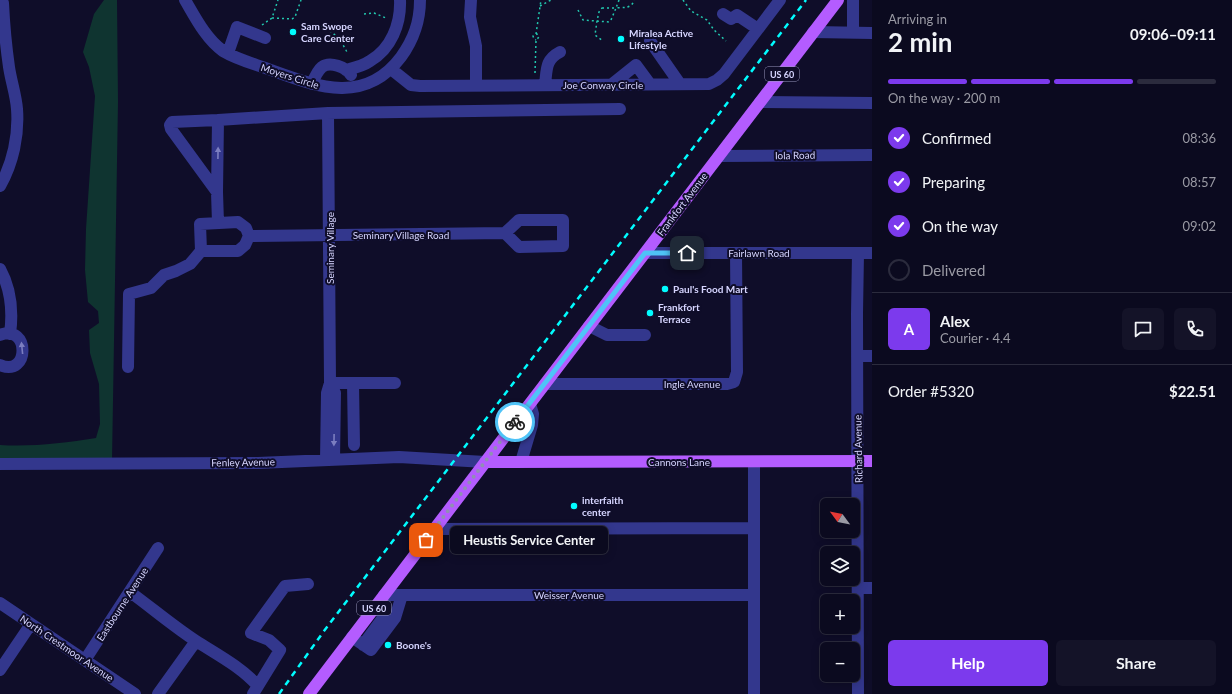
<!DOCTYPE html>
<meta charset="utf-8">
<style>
:root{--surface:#0b0a1f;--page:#141328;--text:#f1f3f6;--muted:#9a9aa4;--line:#2b2b3d;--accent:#7c3aed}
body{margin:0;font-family:Lato,sans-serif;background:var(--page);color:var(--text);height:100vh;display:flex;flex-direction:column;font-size:15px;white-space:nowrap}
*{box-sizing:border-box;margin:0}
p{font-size:13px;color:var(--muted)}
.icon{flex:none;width:22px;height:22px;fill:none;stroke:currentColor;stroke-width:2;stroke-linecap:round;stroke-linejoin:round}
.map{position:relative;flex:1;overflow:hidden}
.details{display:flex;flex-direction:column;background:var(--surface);width:360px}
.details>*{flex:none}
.needle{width:26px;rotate:302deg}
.buttons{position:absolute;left:820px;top:498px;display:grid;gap:8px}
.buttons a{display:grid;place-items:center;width:40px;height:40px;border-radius:6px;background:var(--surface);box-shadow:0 2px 10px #0003,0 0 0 1px var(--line);font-size:20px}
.pin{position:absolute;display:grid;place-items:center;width:34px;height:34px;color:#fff;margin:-17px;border-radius:8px;box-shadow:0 2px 6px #0006}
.courier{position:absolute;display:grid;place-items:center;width:40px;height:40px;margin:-20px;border:3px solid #4fc3f7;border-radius:50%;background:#fff;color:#222;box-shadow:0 1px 5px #0007}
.bubble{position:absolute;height:28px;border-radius:6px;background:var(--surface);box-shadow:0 2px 10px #0003,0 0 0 1px var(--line);font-size:13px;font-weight:700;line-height:28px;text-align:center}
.head em{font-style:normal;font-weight:700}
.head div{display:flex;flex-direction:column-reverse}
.head{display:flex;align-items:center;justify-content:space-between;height:68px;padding:0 16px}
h1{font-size:26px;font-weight:700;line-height:30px}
.bar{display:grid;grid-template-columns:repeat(4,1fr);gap:6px 4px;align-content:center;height:48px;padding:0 16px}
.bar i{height:5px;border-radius:3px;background:var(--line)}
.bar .selected{background:var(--accent)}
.bar p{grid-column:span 4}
.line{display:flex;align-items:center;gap:10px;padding:0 16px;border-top:1px solid var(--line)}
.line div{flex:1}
.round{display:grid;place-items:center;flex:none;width:42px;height:42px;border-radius:6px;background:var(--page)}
ol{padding:0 16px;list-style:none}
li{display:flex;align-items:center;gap:12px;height:44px}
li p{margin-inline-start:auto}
li .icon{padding:4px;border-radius:50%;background:var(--accent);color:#fff;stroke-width:4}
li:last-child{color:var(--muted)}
li i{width:22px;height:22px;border:2px solid var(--line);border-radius:50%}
.cta{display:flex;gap:8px;margin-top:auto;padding:8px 16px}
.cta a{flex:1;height:46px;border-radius:6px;background:var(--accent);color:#fff;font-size:16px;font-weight:700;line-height:46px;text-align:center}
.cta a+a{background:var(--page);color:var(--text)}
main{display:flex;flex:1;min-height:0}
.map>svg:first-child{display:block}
</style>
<main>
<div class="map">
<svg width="872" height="694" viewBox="0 0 872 694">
<rect width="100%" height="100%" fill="#0f0d29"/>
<path fill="#0f3430" d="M104 0H117L118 102 112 461 0 460V445C32 447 64 443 96 438L100 424 99 384 90 353 89 330 99 323 98 311 88 302 85 270 86 229 95 96 89 67 83 52 94 14Z"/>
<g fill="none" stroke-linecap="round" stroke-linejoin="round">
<path stroke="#22c7ae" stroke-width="1.5" stroke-dasharray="2 3" stroke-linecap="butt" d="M619 0 616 8C624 7 632 9 634 0
M683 0 691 11 707 20 714 30 726 41
M540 6 551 0
M602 8H616L611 20 609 22 597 21 599 12Z
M578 10 583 20 597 21 595 35 603 41
M364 14 374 13 386 18
M272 18 292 19 295 17 301 0
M262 25 272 18 278 0
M321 26C334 31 342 42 348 54
M536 34 541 0
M535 73 536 40 539 37 537 34H536L533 36 534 39 536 40"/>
<path stroke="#33378d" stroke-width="12" d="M185 0C195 17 206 39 223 51 238 60 255 64 271 70 318 87 365 105 401 57 414 39 420 22 420 0
M471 0 470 17 476 46V85
M723 14 731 19 737 15 758 29
M813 32 872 33
M853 33V0
M650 41 680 84
M228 53 237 27 265 38
M391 69 411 85 420 86 709 84 717 80 724 74 780 0
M346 70C354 68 363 66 370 61 391 49 401 24 400 0
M312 84C314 79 317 71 322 67 330 61 346 67 351 75
M545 85C547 69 545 60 560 52
M611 85 636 65 650 84
M760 102 872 103
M328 113 330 383H353L354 445
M218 120 328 113 620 109
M719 156 872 155
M0 186C13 163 19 135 17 109 16 95 11 81 9 67 6 46 4 24 3 3
M217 192 171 129 170 125 172 122 218 120 217 192 218 223
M238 222 246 228 249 236 245 245 238 251H201L200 224Z
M249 236 505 233 519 220H563V246L519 247 505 233
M645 253H872
M858 253 857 314 858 694
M0 269C11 289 13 312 10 334
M589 326 607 335H645
M0 335C30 323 30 378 0 365
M857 356H872
M128 367 129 294 151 288 164 275 176 271 190 264 201 251
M353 383H395
M545 384H727L734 382 737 372 736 253
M326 460 327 393 330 383 335 393 334 460
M521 462 532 425 533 414 530 404
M0 464 258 463 399 457 485 462
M434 529 753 528
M859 588H872
M130 592C152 608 173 626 196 641 218 655 241 667 258 686
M384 595H753
M0 603 135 694
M352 637 371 650 395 618 402 595
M363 645 385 615 374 607
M85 660 158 548
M0 670 31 624
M158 694 196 641
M253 694 280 650 269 640 251 633 285 586 308 584
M754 694V462"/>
<path stroke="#b45cff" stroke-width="12" d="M485 462 872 461
M309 694 493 452 838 0"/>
<path stroke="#01fcff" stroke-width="2.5" stroke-dasharray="6 5" stroke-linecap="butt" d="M279 694 324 631 806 0"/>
</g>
<defs><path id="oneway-solid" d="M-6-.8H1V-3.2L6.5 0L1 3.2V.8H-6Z"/></defs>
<g fill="#7c7ec0">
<use href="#oneway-solid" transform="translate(218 153) rotate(-89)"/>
<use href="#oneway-solid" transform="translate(22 348) rotate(-96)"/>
<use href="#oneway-solid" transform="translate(334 440) rotate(91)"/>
</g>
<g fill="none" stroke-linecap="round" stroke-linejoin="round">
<path stroke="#908fb4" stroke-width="4" stroke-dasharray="0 7.2" d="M426 540 515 422"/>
<path stroke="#4fc3f7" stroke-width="5" d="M515 422 645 253H687"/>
</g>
<g fill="#01fcff" stroke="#0f0d29" stroke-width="1.5">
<circle cx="293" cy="32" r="4"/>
<circle cx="621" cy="39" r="4"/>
<circle cx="665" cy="289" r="4"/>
<circle cx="650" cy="313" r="4"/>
<circle cx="574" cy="506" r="4"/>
<circle cx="388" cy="645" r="4"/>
</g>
<g text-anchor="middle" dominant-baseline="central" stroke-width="4" stroke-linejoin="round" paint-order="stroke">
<g fill="#0f0d29" stroke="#9a99bf" stroke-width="1">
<rect x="765" y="67" width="34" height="14" rx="3"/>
<rect x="357" y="601" width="34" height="14" rx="3"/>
</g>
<g font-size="9" font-weight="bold" fill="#d6d5ff">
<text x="782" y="74">US 60</text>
<text x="374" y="608">US 60</text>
</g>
<g font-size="10" font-weight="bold" fill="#d6d5ff" stroke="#0f0d29" text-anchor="start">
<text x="301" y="26">Sam Swope<tspan x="301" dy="12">Care Center</tspan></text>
<text x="629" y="33">Miralea Active<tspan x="629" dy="12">Lifestyle</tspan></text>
<text x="673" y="289">Paul's Food Mart</text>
<text x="658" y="307">Frankfort<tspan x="658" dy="12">Terrace</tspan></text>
<text x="582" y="500">interfaith<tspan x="582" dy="12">center</tspan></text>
<text x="396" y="645">Boone's</text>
</g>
<g font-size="10" fill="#d6d5ff" stroke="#0f0d29">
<text transform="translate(290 76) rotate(18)">Moyers Circle</text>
<text x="603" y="85">Joe Conway Circle</text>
<text transform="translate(795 155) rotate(-1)">Iola Road</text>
<text transform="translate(682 204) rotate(-53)">Frankfort Avenue</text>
<text x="401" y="235">Seminary Village Road</text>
<text transform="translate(330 248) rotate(-90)">Seminary Village</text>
<text x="759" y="253">Fairlawn Road</text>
<text x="692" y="384">Ingle Avenue</text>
<text transform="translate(858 449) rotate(-91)">Richard Avenue</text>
<text transform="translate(243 462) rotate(-1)">Fenley Avenue</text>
<text x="679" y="462">Cannons Lane</text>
<text x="569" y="595">Weisser Avenue</text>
<text transform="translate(122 604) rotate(-57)">Eastbourne Avenue</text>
<text transform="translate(67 648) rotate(34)">North Crestmoor Avenue</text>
</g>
</g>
</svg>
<div class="buttons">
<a><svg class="needle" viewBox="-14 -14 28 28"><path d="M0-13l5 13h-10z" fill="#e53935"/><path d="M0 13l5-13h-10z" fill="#9a9aa4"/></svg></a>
<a><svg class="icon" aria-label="layers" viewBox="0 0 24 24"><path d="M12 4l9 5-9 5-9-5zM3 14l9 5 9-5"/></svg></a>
<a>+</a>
<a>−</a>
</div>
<div class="pin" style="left:426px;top:540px;background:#ea580c"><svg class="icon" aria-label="bag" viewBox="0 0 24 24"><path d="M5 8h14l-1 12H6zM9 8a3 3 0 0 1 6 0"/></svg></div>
<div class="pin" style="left:687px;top:253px;background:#1f2937"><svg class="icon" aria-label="home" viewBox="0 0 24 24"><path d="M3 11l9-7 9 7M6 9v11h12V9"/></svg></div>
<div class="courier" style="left:515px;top:422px"><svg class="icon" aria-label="bike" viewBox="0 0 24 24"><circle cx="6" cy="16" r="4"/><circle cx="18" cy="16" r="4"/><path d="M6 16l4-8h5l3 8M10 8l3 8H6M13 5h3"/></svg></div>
<div class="bubble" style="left:450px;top:526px;width:158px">Heustis Service Center</div>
</div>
<section class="details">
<div class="head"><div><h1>2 min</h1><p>Arriving in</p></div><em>09:06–09:11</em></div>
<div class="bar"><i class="selected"></i><i class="selected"></i><i class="selected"></i><i></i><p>On the way · 200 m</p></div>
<ol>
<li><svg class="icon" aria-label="check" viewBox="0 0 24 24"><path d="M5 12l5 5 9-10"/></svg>Confirmed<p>08:36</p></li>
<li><svg class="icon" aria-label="check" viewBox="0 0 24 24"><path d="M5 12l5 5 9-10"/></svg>Preparing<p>08:57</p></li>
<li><svg class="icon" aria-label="check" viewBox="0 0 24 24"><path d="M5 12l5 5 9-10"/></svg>On the way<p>09:02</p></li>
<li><i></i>Delivered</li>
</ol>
<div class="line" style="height:72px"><b class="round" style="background:var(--accent);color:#fff">A</b><div><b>Alex</b><p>Courier · 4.4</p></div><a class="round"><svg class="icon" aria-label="chat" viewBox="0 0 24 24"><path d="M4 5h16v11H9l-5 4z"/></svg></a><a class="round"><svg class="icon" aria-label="phone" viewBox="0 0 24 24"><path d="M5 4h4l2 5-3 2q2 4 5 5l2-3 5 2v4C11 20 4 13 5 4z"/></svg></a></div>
<div class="line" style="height:52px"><div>Order #5320</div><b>$22.51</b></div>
<div class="cta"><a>Help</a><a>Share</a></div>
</section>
</main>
